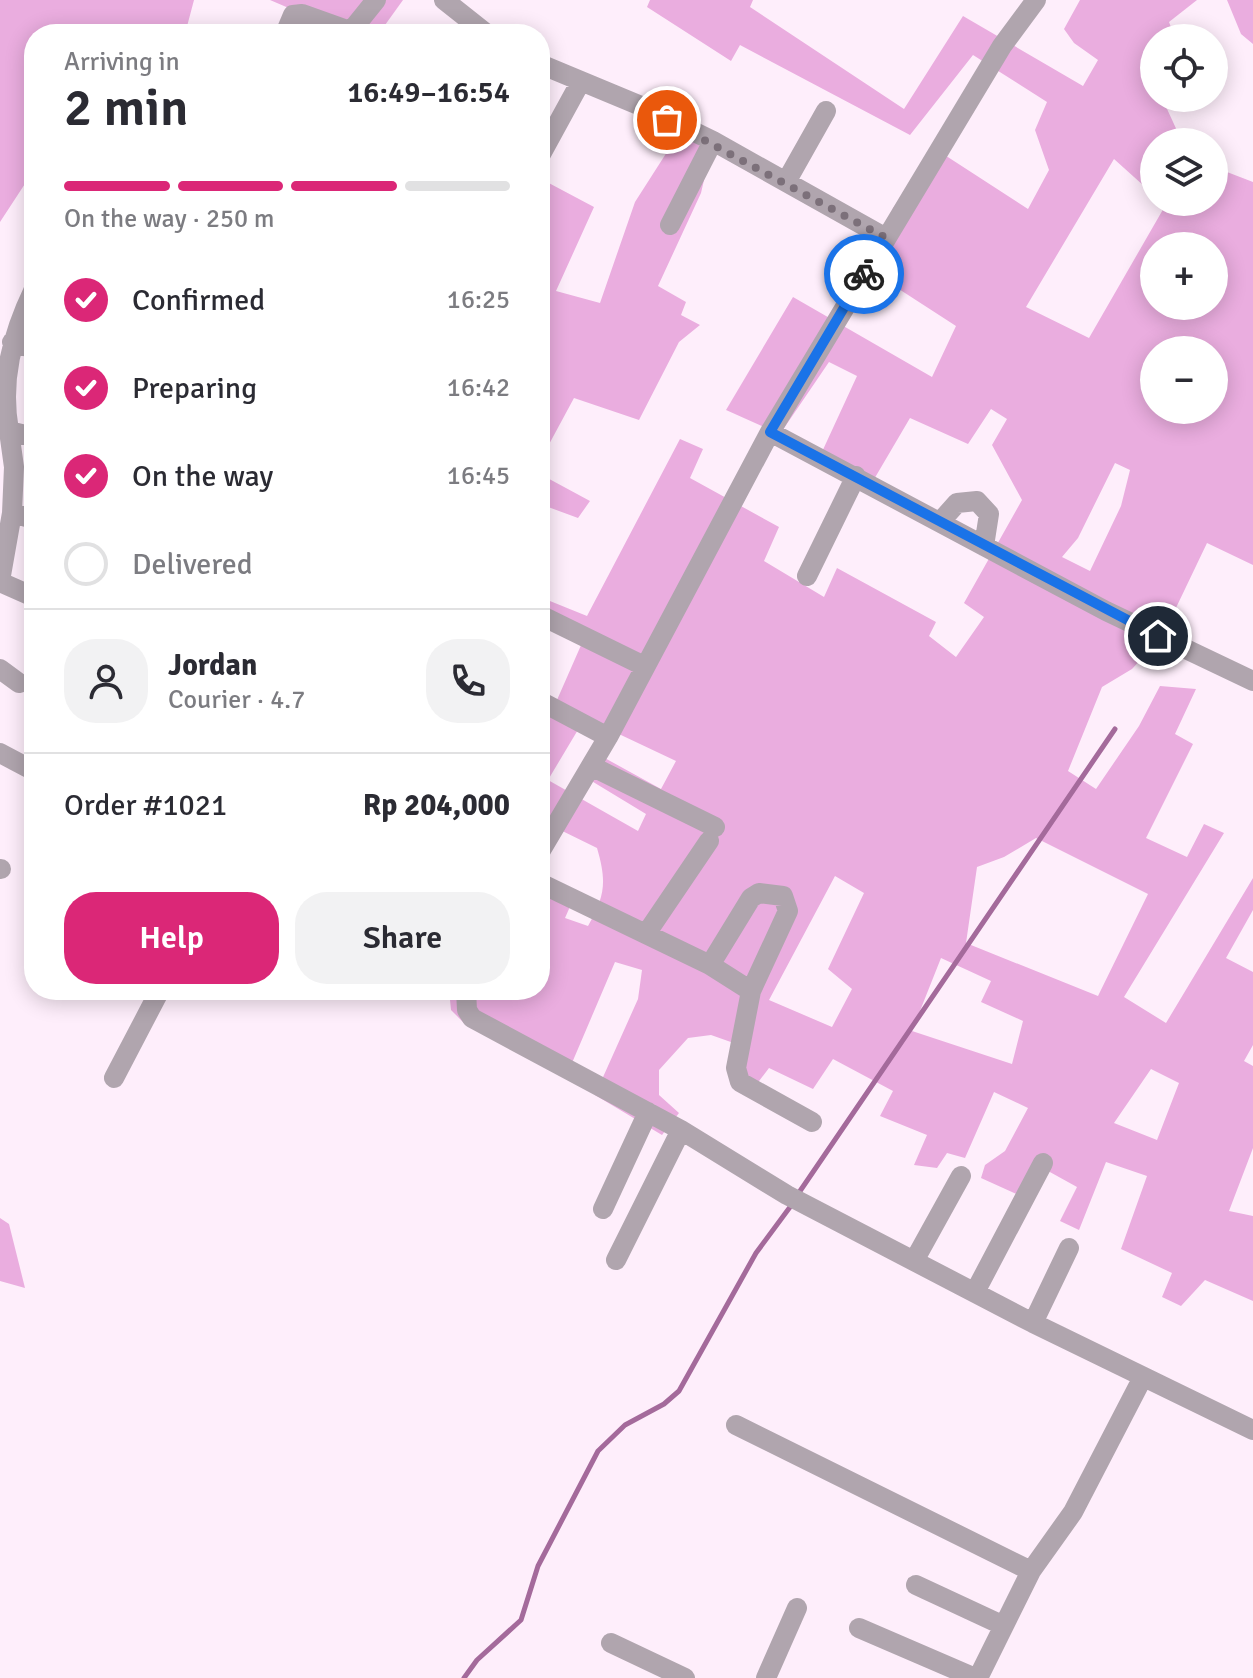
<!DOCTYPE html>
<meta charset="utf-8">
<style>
:root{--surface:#fff;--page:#f2f2f3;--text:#2b2b33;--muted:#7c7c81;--line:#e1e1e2;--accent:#db2777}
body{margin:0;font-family:Signika,sans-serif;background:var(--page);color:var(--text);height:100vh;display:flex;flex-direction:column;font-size:30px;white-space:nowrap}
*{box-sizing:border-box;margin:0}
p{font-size:26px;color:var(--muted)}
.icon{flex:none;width:44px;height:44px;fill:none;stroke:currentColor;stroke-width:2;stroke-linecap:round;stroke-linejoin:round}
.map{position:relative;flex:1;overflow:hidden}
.panel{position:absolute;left:24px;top:24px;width:526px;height:976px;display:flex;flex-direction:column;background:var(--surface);border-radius:32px;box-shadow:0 4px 20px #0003}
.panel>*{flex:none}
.controls{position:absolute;left:1140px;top:24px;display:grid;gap:16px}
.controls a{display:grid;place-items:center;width:88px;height:88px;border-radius:50%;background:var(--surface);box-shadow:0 4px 20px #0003;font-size:40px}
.pin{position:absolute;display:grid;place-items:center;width:68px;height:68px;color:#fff;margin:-34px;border:4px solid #fff;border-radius:50%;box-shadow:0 2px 8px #0007}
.courier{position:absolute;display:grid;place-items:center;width:80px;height:80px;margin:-40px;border:6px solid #1a73e8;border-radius:50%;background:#fff;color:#222;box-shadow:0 2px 10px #0007}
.summary em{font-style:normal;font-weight:600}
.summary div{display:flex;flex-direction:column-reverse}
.summary{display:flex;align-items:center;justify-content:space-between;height:136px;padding:0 40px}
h1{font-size:52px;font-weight:600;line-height:60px}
.bar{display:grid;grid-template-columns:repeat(4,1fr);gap:12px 8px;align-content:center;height:96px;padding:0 40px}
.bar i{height:10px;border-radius:6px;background:var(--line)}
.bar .on{background:var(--accent)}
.bar p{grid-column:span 4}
.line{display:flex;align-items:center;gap:20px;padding:0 40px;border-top:2px solid var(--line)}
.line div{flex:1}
.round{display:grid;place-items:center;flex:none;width:84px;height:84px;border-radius:32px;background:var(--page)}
ol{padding:0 40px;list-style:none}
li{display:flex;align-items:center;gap:24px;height:88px}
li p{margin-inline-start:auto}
li .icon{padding:8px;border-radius:50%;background:var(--accent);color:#fff;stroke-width:4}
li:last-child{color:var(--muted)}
li i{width:44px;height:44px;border:4px solid var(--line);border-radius:50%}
.action{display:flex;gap:16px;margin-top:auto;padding:16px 40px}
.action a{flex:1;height:92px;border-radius:32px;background:var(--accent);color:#fff;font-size:32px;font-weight:600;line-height:92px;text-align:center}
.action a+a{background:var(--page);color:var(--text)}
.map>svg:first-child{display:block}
</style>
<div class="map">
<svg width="1253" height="1678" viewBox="0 0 1253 1678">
<rect width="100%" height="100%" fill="#feeefb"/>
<path fill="#eaaddf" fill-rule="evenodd" d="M0 0H194L185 34H34V170L0 222Z
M270 0H403L380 32 333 27Z
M650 0H753L750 7 904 109 963 16 1083 86 1098 60 1074 43 1064 29 1080 0H1197L1169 22 1175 38H1154V98H1162L1179 135 1186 142H1154V195L1114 159 1026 307 1089 338 1165 206 1162 202H1214V167L1253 182V565L1207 543 1163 635 1132 669 1102 687 1068 771 1096 789 1139 726 1160 686 1196 689 1175 734 1193 744 1146 838 1187 857 1204 824 1224 833 1124 997 1166 1023 1253 878V910L1226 958 1253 972V1045L1244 1061 1253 1066V1148L1229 1211 1253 1216V1301L1205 1280 1181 1306 1162 1297 1172 1273 1121 1249 1147 1176 1106 1162 1079 1230 1060 1221 1077 1187 1039 1166 1021 1196 981 1178 985 1165 1005 1151 1028 1108 994 1092 965 1158 947 1153 937 1168 914 1165 927 1135 880 1116 893 1091 833 1059 813 1089 769 1068 756 1085 734 1076 745 1047 711 1035 688 1038 659 1070V1095L679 1113 662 1135 595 1095 638 999 642 970 615 962 566 1077 464 1023 451 1010 449 990H540V871L564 886 572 902 565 918 588 926C605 896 607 882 597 848L544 822 540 828V722L546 725 582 643 540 623V597L587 616 680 439 703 449 690 478 779 527 764 561 824 597 837 568 936 622 929 636 956 657 984 617 964 603 1022 500 992 445 1007 419 991 409 968 444 910 418 873 481 821 454 857 376 829 362 780 434 726 410 793 297 932 377 956 326 871 271 893 208 937 150 1028 209 1049 170 1035 130 1047 102 973 55 910 135 740 45 731 61 647 7ZM1154 246H1214V306H1154ZM1154 350H1214V410H1154ZM1115 463 1130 470 1121 506 1090 571 1062 557 1078 538ZM585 718 676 761 661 789 592 751 580 774 646 814 638 831 548 780ZM1036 838 1148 894 1098 996 966 943 977 867 1004 857ZM835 876 864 893 828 969 852 989 832 1027 769 1000ZM941 958 991 981 981 1002 1023 1021 1012 1064 912 1031ZM1151 1069 1179 1083 1157 1140 1114 1123Z
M1227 0H1253V44L1241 34Z
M683 127 713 141 701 193 658 286 686 302 681 315 700 325 679 342 639 420 574 398 540 461V189L545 181 594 207 556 291 600 303 635 202Z
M540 474 590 501 578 518 540 504Z
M0 1218 9 1224 25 1288 0 1281Z"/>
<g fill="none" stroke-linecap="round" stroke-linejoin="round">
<path stroke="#a46a9b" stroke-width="5" d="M798 1194 1115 729
M464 1678 477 1660 521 1620 538 1566 598 1451 625 1425 664 1404 679 1391 756 1253 793 1203"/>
<path stroke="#b0a5ae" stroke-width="20" d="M444 0 487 34
M1036 0 1002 46 770 432 1106 611 1253 681
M351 31 376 0
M285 34 293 15 302 14 358 34
M540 64 641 106 713 141 886 238
M540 156 581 81
M786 182 826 111
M670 225 713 141
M34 289C12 335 0 380 9 431L34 437
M12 342 34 349
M9 431 14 467 12 513
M940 522 957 503 977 501 989 514 984 546
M807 576 856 476
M0 581 12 513 34 519
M0 582 34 597
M540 615 644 666
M0 669 19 683
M540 701 608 737
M0 753 34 771
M591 766 715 827
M540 852 608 737 770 432
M0 869H1
M540 883 710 965 751 898 759 893 783 896 788 911 751 991
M646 934 709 841
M710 965 751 991 736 1068 740 1082 812 1122
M466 990 467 1010 472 1018 681 1130 787 1195 1033 1323 1253 1430
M114 1078 160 990
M603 1209 648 1112
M616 1260 681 1130
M914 1261 961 1176
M975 1292 1043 1163
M1033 1323 1069 1248
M736 1425 1031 1571
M916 1585 1002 1625
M859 1628 975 1678
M611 1643 685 1678
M766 1678 797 1608
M978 1678 1031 1571 1073 1512 1143 1377"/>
</g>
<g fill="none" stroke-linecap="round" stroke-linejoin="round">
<path stroke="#7c707a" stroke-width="8" stroke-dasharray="0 14.4" d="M667 120 886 238 864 274"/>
<path stroke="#1a73e8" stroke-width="10" d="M864 274 770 432 1158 636"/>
</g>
</svg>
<div class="controls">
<a><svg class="icon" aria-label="locate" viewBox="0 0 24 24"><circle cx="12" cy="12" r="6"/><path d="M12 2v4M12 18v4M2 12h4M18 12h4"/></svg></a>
<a><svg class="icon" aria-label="layers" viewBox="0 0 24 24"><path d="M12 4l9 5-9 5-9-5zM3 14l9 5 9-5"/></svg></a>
<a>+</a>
<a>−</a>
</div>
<div class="pin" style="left:667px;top:120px;background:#ea580c"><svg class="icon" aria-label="bag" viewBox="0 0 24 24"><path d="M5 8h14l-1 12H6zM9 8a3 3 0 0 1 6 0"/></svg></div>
<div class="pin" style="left:1158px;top:636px;background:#1f2937"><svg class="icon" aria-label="home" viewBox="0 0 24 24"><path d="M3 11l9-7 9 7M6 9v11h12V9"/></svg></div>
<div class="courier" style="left:864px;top:274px"><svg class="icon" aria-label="bike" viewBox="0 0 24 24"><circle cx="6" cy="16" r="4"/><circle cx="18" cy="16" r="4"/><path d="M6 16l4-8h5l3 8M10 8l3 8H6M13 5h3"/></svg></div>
<section class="panel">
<div class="summary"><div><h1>2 min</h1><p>Arriving in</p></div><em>16:49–16:54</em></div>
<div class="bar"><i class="on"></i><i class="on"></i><i class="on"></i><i></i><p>On the way · 250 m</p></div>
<ol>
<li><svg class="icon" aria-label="check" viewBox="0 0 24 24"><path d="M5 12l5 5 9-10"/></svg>Confirmed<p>16:25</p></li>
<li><svg class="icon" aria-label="check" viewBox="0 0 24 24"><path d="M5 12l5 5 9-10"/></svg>Preparing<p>16:42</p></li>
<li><svg class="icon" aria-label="check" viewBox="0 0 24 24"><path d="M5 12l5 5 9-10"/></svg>On the way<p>16:45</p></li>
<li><i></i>Delivered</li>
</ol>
<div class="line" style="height:144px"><a class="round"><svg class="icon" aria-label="person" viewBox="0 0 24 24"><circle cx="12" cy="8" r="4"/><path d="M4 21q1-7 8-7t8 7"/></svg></a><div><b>Jordan</b><p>Courier · 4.7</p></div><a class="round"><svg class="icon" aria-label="phone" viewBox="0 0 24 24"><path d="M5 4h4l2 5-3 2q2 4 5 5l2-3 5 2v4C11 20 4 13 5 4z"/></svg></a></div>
<div class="line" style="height:104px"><div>Order #1021</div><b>Rp 204,000</b></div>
<div class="action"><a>Help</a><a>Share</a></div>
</section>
</div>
